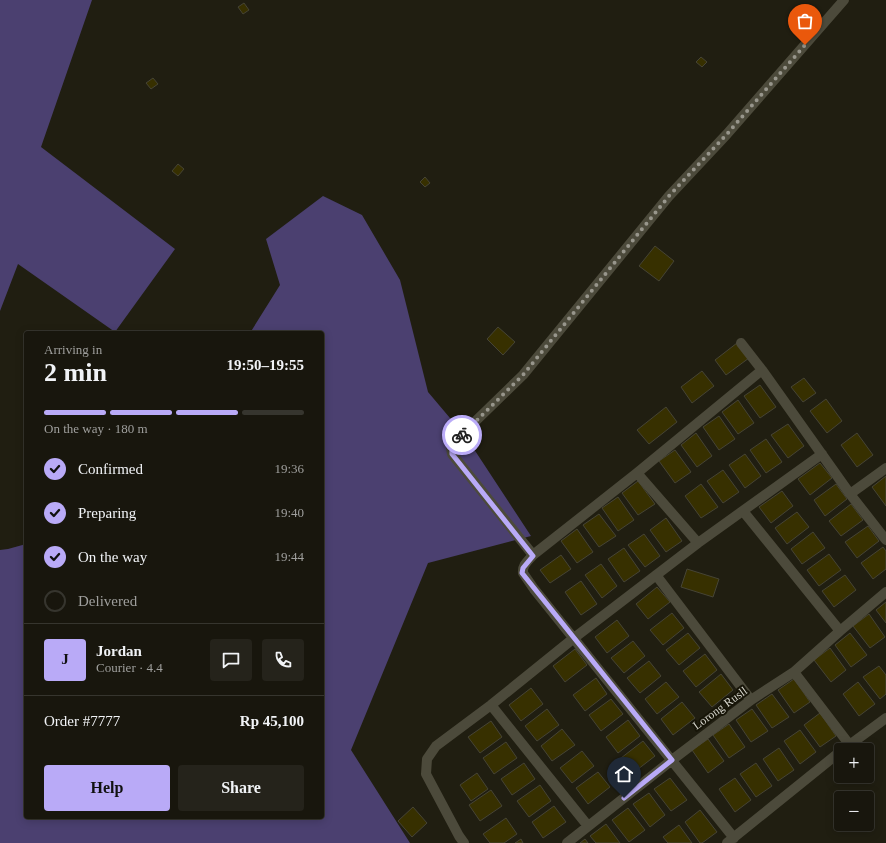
<!DOCTYPE html>
<meta charset="utf-8">
<style>
:root{--surface:#18160d;--page:#25231b;--text:#f1f3f6;--muted:#9f9f9d;--line:#36352e;--accent:#b9aaf7}
body{margin:0;font-family:Georgia,serif;background:var(--page);color:var(--text);height:100vh;display:flex;flex-direction:column;font-size:15px;white-space:nowrap}
*{box-sizing:border-box;margin:0}
p{font-size:13px;color:var(--muted)}
.icon{flex:none;width:22px;height:22px;fill:none;stroke:currentColor;stroke-width:2;stroke-linecap:round;stroke-linejoin:round}
.map{position:relative;flex:1;overflow:hidden}
.drawer{position:absolute;left:24px;top:331px;width:300px;height:488px;display:flex;flex-direction:column;background:var(--surface);border-radius:4px;box-shadow:0 2px 10px #0003,0 0 0 1px var(--line)}
.drawer>*{flex:none}
.controls{position:absolute;left:834px;top:743px;display:grid;gap:8px}
.controls a{display:grid;place-items:center;width:40px;height:40px;border-radius:4px;background:var(--surface);box-shadow:0 2px 10px #0003,0 0 0 1px var(--line);font-size:20px}
.pin{position:absolute;display:grid;place-items:center;width:34px;height:34px;color:#fff;margin:-41px -17px;border-radius:50% 50% 50% 0;rotate:-45deg;box-shadow:0 0 4px #0007}
.pin .icon{rotate:45deg}
.courier{position:absolute;display:grid;place-items:center;width:40px;height:40px;margin:-20px;border:3px solid #b9aaf7;border-radius:50%;background:#fff;color:#222;box-shadow:0 1px 5px #0007}
.overview em{font-style:normal;font-weight:600}
.overview div{display:flex;flex-direction:column-reverse}
.overview{display:flex;align-items:center;justify-content:space-between;height:68px;padding:0 20px}
h1{font-size:26px;font-weight:600;line-height:30px}
.bar{display:grid;grid-template-columns:repeat(4,1fr);gap:6px 4px;align-content:center;height:48px;padding:0 20px}
.bar i{height:5px;border-radius:3px;background:var(--line)}
.bar .current{background:var(--accent)}
.bar p{grid-column:span 4}
.line{display:flex;align-items:center;gap:10px;padding:0 20px;border-top:1px solid var(--line)}
.line div{flex:1}
.round{display:grid;place-items:center;flex:none;width:42px;height:42px;border-radius:4px;background:var(--page)}
ol{padding:0 20px;list-style:none}
li{display:flex;align-items:center;gap:12px;height:44px}
li p{margin-inline-start:auto}
li .icon{padding:4px;border-radius:50%;background:var(--accent);color:#111;stroke-width:4}
li:last-child{color:var(--muted)}
li i{width:22px;height:22px;border:2px solid var(--line);border-radius:50%}
.action{display:flex;gap:8px;margin-top:auto;padding:8px 20px}
.action a{flex:1;height:46px;border-radius:4px;background:var(--accent);color:#111;font-size:16px;font-weight:600;line-height:46px;text-align:center}
.action a+a{background:var(--page);color:var(--text)}
.map>svg:first-child{display:block}
</style>
<div class="map">
<svg width="886" height="843" viewBox="0 0 886 843">
<rect width="100%" height="100%" fill="#201e11"/>
<path fill="#4b4070" d="M0 0H92L41 147 175 249 115 332 18 264 0 311Z
M323 196 362 215 400 280 428 392 466 437 531 536 428 563 351 750 410 843H0V550L8 549 26 544V817H322V333H250L280 285 266 239Z"/>
<path fill="#373000" stroke="#464435" d="M244 3 249 10 243 14 238 7Z
M701 57 707 62 702 67 696 62Z
M153 78 158 84 151 89 146 83Z
M178 164 184 169 178 176 172 171Z
M425 177 430 183 425 187 420 182Z
M655 246 674 261 659 281 639 266Z
M498 327 515 342 503 355 487 339Z
M737 343 749 358 726 375 715 360Z
M702 371 714 386 692 403 681 387Z
M804 378 816 393 803 402 791 387Z
M760 385 776 407 760 418 744 396Z
M826 399 842 421 827 433 810 411Z
M738 400 754 423 738 434 722 412Z
M666 407 677 422 649 444 637 430Z
M719 416 735 439 719 450 703 427Z
M788 424 804 446 788 458 771 435Z
M696 433 712 456 697 467 681 445Z
M857 433 873 455 857 467 841 445Z
M766 439 782 462 766 473 750 450Z
M675 450 691 472 675 483 659 461Z
M745 454 761 476 745 488 729 465Z
M820 463 832 478 810 495 798 479Z
M723 470 739 492 723 503 707 481Z
M886 476V506L872 487Z
M638 481 655 504 638 515 622 493Z
M701 484 718 507 701 518 685 496Z
M836 484 847 499 825 516 814 500Z
M782 491 793 506 771 523 759 507Z
M618 497 634 520 618 531 602 508Z
M851 504 863 520 841 536 829 521Z
M797 512 809 527 787 544 775 528Z
M599 514 616 536 599 547 583 525Z
M666 518 682 541 666 552 650 530Z
M868 526 879 541 857 558 845 542Z
M577 529 593 552 577 563 561 541Z
M813 532 825 548 802 564 791 549Z
M644 534 660 556 645 567 628 545Z
M883 547 886 551V569L873 579 861 563Z
M624 548 640 571 624 582 608 559Z
M829 554 841 570 819 586 807 570Z
M561 555 571 569 550 583 540 570Z
M601 564 617 586 602 598 585 575Z
M687 569 719 579 713 597 681 587Z
M845 575 856 590 834 607 822 591Z
M581 581 597 604 581 615 565 592Z
M657 587 670 602 648 619 636 604Z
M886 602V623L876 610Z
M672 613 684 628 663 645 650 630Z
M869 614 885 637 870 648 853 626Z
M617 620 629 636 607 653 595 637Z
M688 633 700 648 679 665 666 650Z
M850 633 867 655 851 667 835 645Z
M633 641 645 656 624 673 611 658Z
M830 648 846 670 831 682 814 660Z
M575 649 587 665 565 682 553 666Z
M705 654 717 670 696 687 683 671Z
M649 661 661 676 640 693 627 678Z
M879 666 886 675V694L880 699 863 677Z
M721 674 733 690 712 707 699 692Z
M596 678 607 694 585 711 573 695Z
M794 679 810 702 794 713 778 690Z
M666 682 679 697 657 714 645 699Z
M858 682 875 704 859 716 843 694Z
M531 688 543 704 521 721 509 705Z
M772 694 789 717 772 728 756 705Z
M611 699 623 714 601 731 589 715Z
M682 702 695 718 673 735 661 719Z
M547 709 559 725 537 741 525 726Z
M752 709 768 731 751 742 736 720Z
M820 713 836 736 820 747 804 725Z
M628 720 640 736 618 753 606 737Z
M491 721 502 737 480 753 468 737Z
M729 724 745 747 729 758 713 735Z
M562 729 575 745 552 761 541 746Z
M800 730 816 752 800 764 784 741Z
M708 739 724 761 708 773 692 750Z
M643 741 655 756 633 773 621 758Z
M506 742 517 758 494 774 483 758Z
M779 748 794 770 778 781 763 759Z
M582 751 594 766 572 783 560 768Z
M524 763 535 779 512 795 501 779Z
M756 763 772 786 756 797 740 774Z
M598 772 610 787 588 804 576 788Z
M477 773 488 789 471 801 460 785Z
M670 778 687 800 671 811 654 789Z
M735 778 751 800 735 812 719 789Z
M540 785 551 801 529 817 517 801Z
M491 790 502 806 480 821 469 805Z
M649 793 665 815 650 827 633 804Z
M554 806 566 822 543 838 532 822Z
M413 807 427 823 412 837 398 821Z
M628 808 645 830 629 842 612 820Z
M700 810 717 832 702 843H700L685 822Z
M506 818 517 834 504 843H490L483 834Z
M606 824 620 843H596L590 836Z
M679 825 692 843H668L663 837Z
M521 839 523 843H515Z
M585 839 588 843H580Z"/>
<g fill="none" stroke-linecap="round" stroke-linejoin="round">
<path stroke="#4c4a3b" stroke-width="10" d="M741 343 762 370 850 494 886 540
M637 473 698 543
M850 494 886 468
M743 511 840 631
M533 555 452 454 451 448 453 443 523 375 669 196 727 134 844 0
M656 575 751 700
M794 672 849 744
M491 705 588 826
M844 749 886 718
M734 838 534 589 523 573C522 565 528 561 533 555L637 473 762 370
M464 843 459 836 426 774 427 759 436 746 491 705 574 638 698 543 822 454
M567 843 672 760 751 700 794 672 840 631 886 592
M727 843 841 751"/>
</g>
<g fill="none" stroke-linecap="round" stroke-linejoin="round">
<path stroke="#98968c" stroke-width="4" stroke-dasharray="0 7.2" d="M462 435 523 375 669 196 727 134 805 45"/>
<path stroke="#b9aaf7" stroke-width="5" d="M462 435C456 441 451 444 452 454L533 556 523 568 522 573 672 760 624 798"/>
</g>
<g text-anchor="middle" dominant-baseline="central" stroke-width="4" stroke-linejoin="round" paint-order="stroke">
<g font-size="12" fill="#d8d7ce" stroke="#171508">
<text transform="translate(720 708) rotate(-36)">Lorong Rusll</text>
</g>
</g>
</svg>
<div class="controls">
<a>+</a>
<a>−</a>
</div>
<div class="pin" style="left:805px;top:45px;background:#ea580c"><svg class="icon" aria-label="bag" viewBox="0 0 24 24"><path d="M5 8h14l-1 12H6zM9 8a3 3 0 0 1 6 0"/></svg></div>
<div class="pin" style="left:624px;top:798px;background:#1f2937"><svg class="icon" aria-label="home" viewBox="0 0 24 24"><path d="M3 11l9-7 9 7M6 9v11h12V9"/></svg></div>
<div class="courier" style="left:462px;top:435px"><svg class="icon" aria-label="bike" viewBox="0 0 24 24"><circle cx="6" cy="16" r="4"/><circle cx="18" cy="16" r="4"/><path d="M6 16l4-8h5l3 8M10 8l3 8H6M13 5h3"/></svg></div>
<section class="drawer">
<div class="overview"><div><h1>2 min</h1><p>Arriving in</p></div><em>19:50–19:55</em></div>
<div class="bar"><i class="current"></i><i class="current"></i><i class="current"></i><i></i><p>On the way · 180 m</p></div>
<ol>
<li><svg class="icon" aria-label="check" viewBox="0 0 24 24"><path d="M5 12l5 5 9-10"/></svg>Confirmed<p>19:36</p></li>
<li><svg class="icon" aria-label="check" viewBox="0 0 24 24"><path d="M5 12l5 5 9-10"/></svg>Preparing<p>19:40</p></li>
<li><svg class="icon" aria-label="check" viewBox="0 0 24 24"><path d="M5 12l5 5 9-10"/></svg>On the way<p>19:44</p></li>
<li><i></i>Delivered</li>
</ol>
<div class="line" style="height:72px"><b class="round" style="background:var(--accent);color:#111">J</b><div><b>Jordan</b><p>Courier · 4.4</p></div><a class="round"><svg class="icon" aria-label="chat" viewBox="0 0 24 24"><path d="M4 5h16v11H9l-5 4z"/></svg></a><a class="round"><svg class="icon" aria-label="phone" viewBox="0 0 24 24"><path d="M5 4h4l2 5-3 2q2 4 5 5l2-3 5 2v4C11 20 4 13 5 4z"/></svg></a></div>
<div class="line" style="height:52px"><div>Order #7777</div><b>Rp 45,100</b></div>
<div class="action"><a>Help</a><a>Share</a></div>
</section>
</div>
